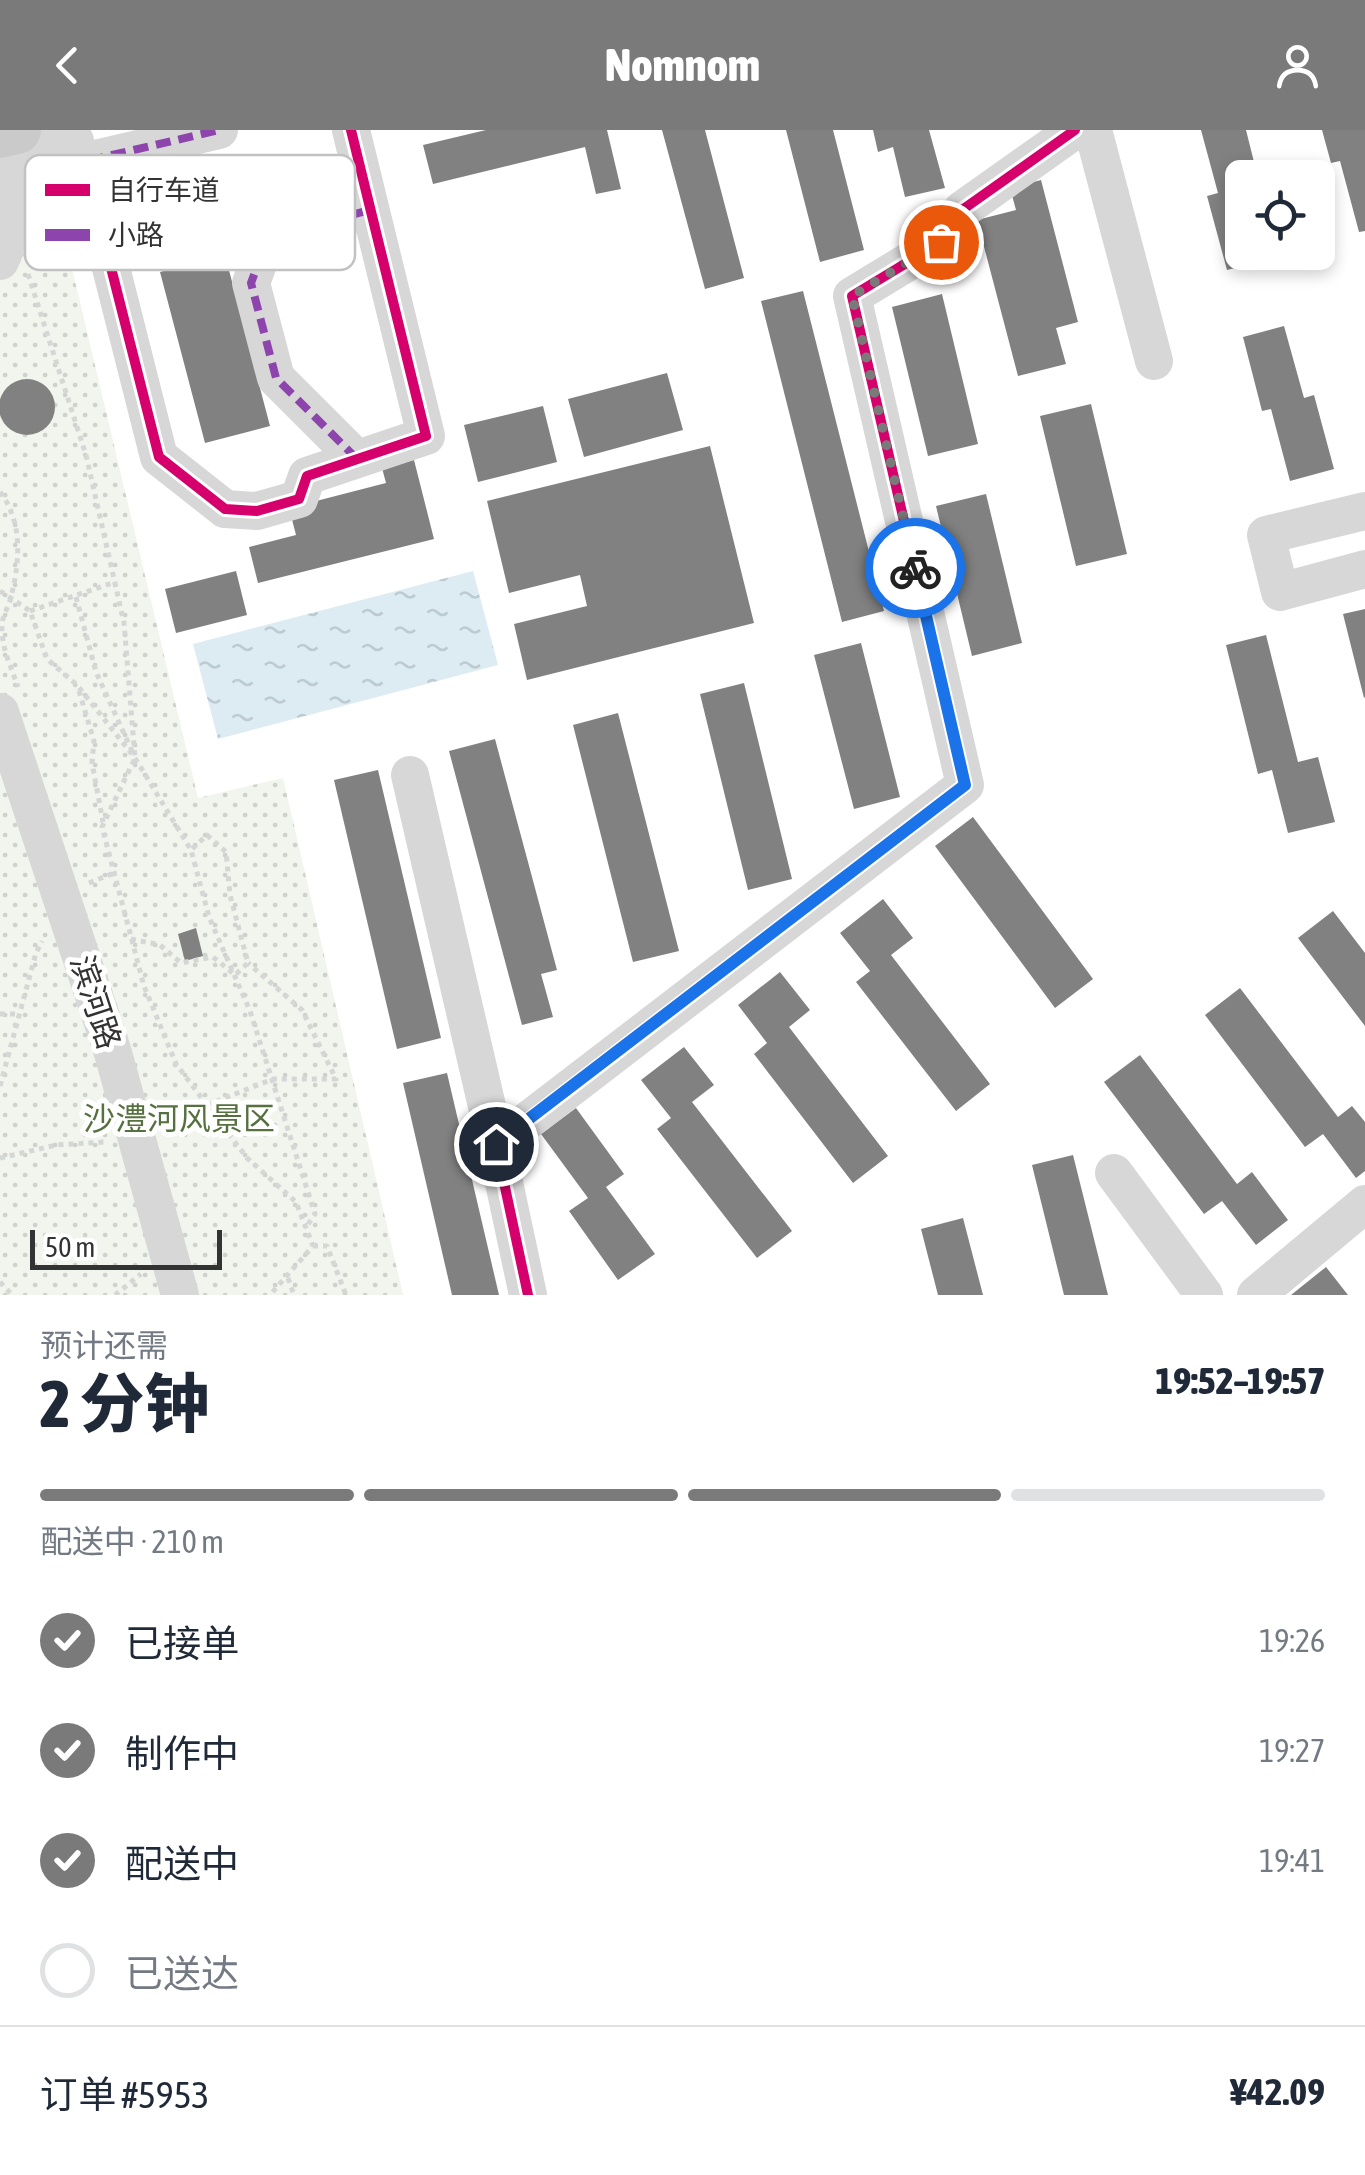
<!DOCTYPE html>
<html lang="zh">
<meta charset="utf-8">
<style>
:root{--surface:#fff;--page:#f6f6f7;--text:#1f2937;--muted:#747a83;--line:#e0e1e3;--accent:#7a7a7a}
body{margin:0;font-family:"Asap Condensed","Noto Sans SC",sans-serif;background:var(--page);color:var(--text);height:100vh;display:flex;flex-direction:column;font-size:38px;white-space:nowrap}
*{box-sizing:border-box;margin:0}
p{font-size:32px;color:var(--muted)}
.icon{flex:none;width:55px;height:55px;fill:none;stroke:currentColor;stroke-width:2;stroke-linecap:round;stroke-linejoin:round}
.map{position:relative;height:1165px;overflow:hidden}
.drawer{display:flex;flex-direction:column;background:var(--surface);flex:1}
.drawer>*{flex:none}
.controls{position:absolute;left:1225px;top:30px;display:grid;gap:20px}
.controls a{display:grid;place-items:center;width:110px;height:110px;border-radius:15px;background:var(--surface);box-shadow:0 5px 15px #0003;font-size:50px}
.scale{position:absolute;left:30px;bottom:25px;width:192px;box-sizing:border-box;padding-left:10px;border:5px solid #333;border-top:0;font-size:28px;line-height:35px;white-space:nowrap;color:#333;-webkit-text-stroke:8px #fff;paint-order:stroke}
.pin{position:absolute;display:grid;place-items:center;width:85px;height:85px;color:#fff;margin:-42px;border:5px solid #fff;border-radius:50%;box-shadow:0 2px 10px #0007}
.courier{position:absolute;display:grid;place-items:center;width:100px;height:100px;margin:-50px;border:8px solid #1a73e8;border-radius:50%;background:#fff;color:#222;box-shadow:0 2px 12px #0007}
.headline em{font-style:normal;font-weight:800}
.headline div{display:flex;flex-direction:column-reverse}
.headline{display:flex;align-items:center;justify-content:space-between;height:170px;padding:0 40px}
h1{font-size:65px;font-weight:800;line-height:75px}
.bar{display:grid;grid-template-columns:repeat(4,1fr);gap:15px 10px;align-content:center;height:120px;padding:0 40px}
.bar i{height:12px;border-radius:8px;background:var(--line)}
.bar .current{background:var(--accent)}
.bar p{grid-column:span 4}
.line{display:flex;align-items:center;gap:25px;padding:0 40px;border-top:2px solid var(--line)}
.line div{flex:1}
ol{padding:0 40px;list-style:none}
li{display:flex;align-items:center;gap:30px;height:110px}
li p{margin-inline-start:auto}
li .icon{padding:10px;border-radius:50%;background:var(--accent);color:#fff;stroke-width:4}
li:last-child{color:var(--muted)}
li i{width:55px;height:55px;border:5px solid var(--line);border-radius:50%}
header{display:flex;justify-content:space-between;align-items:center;height:130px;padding:0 40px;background:var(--accent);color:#fff;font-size:45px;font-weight:800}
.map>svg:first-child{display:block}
</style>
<header><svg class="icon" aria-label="back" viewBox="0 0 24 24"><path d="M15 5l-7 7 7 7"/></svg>Nomnom<svg class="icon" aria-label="person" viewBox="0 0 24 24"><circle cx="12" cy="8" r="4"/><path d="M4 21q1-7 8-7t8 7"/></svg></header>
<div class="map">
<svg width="1365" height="1165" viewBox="0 0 1365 1165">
<defs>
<pattern id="park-dots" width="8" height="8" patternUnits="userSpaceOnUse" patternTransform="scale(2.5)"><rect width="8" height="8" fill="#f1f5ed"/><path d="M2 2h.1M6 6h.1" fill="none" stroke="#cfd2cc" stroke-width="1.8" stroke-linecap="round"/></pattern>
<pattern id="water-ripples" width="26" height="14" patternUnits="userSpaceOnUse" patternTransform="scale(2.5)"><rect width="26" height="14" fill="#ddebf3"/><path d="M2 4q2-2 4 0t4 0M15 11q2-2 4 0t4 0" fill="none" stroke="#becad1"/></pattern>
</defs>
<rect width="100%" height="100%" fill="#fff"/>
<path fill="url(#park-dots)" d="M0 0H39L198 668 283 648 403 1165H0Z"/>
<path fill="url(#water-ripples)" d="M473 441 498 535 218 609 193 514Z"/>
<path fill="#818181" d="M486 0H607L621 59 596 64 585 17 433 54 423 15Z
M662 0H705L744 148 705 159Z
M786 0H833L864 120 820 132Z
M873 0H929L945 58 905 67 893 17 878 22Z
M1201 0H1246L1258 48H1242V122H1269L1271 129 1227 140 1207 66 1218 63Z
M1322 0H1365V101L1359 102 1340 31 1331 33Z
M1041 50 1078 192 1056 198 1066 234 1018 246 977 90 1016 80 1010 58Z
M225 125 270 296 205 313 160 142Z
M803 161 884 481 842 492 761 171Z
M942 164 978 314 928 326 892 177Z
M1284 196 1304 268 1314 265 1334 339 1290 351 1271 279 1262 281 1243 207Z
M667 243 683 300 584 327 568 269Z
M-1 277a28 28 0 1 1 56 0a28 28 0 1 1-56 0Z
M1091 274 1127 424 1076 436 1040 286Z
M543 276 557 332 478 352 464 295Z
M710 316 754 493 527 550 514 494 587 476 580 445 509 463 487 371Z
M414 330 434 409 258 453 249 417 296 405 289 378 386 353 382 338Z
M986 364 1022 513 972 526 936 376Z
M236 441 247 485 176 503 165 459Z
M1365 479V567L1364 568 1343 484Z
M1266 505 1298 632 1318 627 1335 692 1288 703 1272 640 1258 644 1226 515Z
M861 513 900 667 854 679 814 525Z
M744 553 792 749 748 760 700 564Z
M618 583 679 821 633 832 573 595Z
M495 609 557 840 541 844 553 887 522 895 449 621Z
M378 640 441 908 397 919 334 650Z
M973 687 1093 849 1055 878 935 716Z
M883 769 913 808 891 825 990 954 956 981 856 852 870 841 840 803Z
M1333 781 1365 823V896L1298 808Z
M196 798 203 826 185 831 178 804Z
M780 842 810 880 789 897 888 1026 853 1053 754 924 767 913 738 875Z
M1240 858 1338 987 1352 976 1365 992V1041L1356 1048 1323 1004 1305 1017 1205 885Z
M684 917 714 955 692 972 792 1101 757 1128 657 999 671 988 641 950Z
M1140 925 1237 1054 1252 1042 1288 1090 1256 1115 1222 1071 1204 1084 1104 952Z
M447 943 499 1165H452L403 953Z
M576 978 624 1044 606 1057 655 1124 618 1150 569 1081 588 1068 541 1004Z
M1073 1025 1108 1165H1064L1032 1035Z
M963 1088 983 1165H938L921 1099Z
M1326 1137 1348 1165H1291Z"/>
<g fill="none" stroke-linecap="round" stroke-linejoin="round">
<path stroke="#d6d6d6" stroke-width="5" stroke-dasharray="5 5" stroke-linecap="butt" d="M28 144 86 325 124 493 135 628 102 697 144 856 176 934 247 1028 296 1072 313 1116 270 1165
M0 362C23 392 20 431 11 467 9 477 2 485 2 496 1 516 11 537 18 557
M0 461 30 481 47 529 77 555 135 628 191 720 209 787 250 881 315 1084 307 1096
M76 467 96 542 132 621
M30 481 115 452
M79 561 94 611 92 633 103 692
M89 753 114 743
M131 809 160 815 181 833 213 827 235 845 248 833 230 765 226 722 207 705 191 720
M0 884H19
M0 956 36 823 42 811
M166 1004 207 975 273 949H336L302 880 248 833
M0 1028 56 1015 105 1012
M313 1116H327L346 1165
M288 1148 294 1165
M0 1152 12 1165
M115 1165 141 1144"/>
<path stroke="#d7d7d7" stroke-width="38" d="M1093 0 1154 231
M0 26C9 56 15 103 0 131
M0 29 75 11
M44 41 219 0
M268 107 238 87 107 122 159 327 225 379 257 381 299 369 307 346 426 306 351 0
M357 329 276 248 251 153 268 107 370 80
M1365 381 1266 405 1280 462 1365 439
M0 582 113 923 180 1165
M410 645 496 1015
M1114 1043 1204 1165
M528 1165 496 1015 965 655 852 166 941 112 962 80 1075 0
M1256 1165 1365 1074"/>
<path stroke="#cacaca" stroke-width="48" d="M0 4 17 0"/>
<path stroke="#8e44ad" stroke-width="8" stroke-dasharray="15 8" stroke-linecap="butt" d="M44 41 219 0
M357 329 276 248 251 153 268 107 370 80"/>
<defs>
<path id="cycleway" d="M268 107 238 87 107 122 159 327 225 379 257 381 299 369 307 346 426 306 351 0
M528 1165 496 1015 965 655 852 166 941 112 962 80 1075 0"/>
</defs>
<use href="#cycleway" stroke="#fff" stroke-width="16"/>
<use href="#cycleway" stroke="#d6006c" stroke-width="10"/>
</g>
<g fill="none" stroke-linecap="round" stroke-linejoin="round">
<path stroke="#7a7a7a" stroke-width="10" stroke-dasharray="0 18" d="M915 438 852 166 941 112"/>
<path stroke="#1a73e8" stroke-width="12" d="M496 1014 965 655 915 438"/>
</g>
<g text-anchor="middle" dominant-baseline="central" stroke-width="10" stroke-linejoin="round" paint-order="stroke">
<g font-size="32" fill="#333" stroke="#fff">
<text transform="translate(96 872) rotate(72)">滨河路</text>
</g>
<g font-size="32" fill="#56703f" stroke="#fff">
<text x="179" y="988">沙澧河风景区</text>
</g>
</g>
<rect x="25" y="25" width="330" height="115" rx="15" fill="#fff" stroke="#c2c2c2" stroke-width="2.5"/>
<rect x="45" y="54" width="45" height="12" fill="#d6006c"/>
<rect x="45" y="99" width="45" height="12" fill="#8e44ad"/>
<g font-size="28" fill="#333">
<text x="108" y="70">自行车道</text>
<text x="108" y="115">小路</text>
</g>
</svg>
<div class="controls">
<a><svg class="icon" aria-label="locate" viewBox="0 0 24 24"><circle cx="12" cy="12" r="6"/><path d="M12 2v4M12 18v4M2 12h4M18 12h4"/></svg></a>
</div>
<div class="scale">50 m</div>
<div class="pin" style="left:941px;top:112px;background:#ea580c"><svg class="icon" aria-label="bag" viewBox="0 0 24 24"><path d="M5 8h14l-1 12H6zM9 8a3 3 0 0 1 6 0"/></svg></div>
<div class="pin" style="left:496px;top:1014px;background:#1f2937"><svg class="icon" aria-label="home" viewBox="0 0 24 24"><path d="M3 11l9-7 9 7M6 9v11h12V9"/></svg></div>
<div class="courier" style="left:915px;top:438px"><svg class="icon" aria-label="bike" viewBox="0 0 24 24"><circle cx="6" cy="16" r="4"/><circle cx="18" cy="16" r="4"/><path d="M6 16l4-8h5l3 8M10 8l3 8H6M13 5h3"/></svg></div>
</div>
<section class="drawer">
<div class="headline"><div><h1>2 分钟</h1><p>预计还需</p></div><em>19:52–19:57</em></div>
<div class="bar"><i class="current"></i><i class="current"></i><i class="current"></i><i></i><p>配送中 · 210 m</p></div>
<ol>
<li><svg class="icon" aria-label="check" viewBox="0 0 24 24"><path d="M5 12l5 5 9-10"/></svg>已接单<p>19:26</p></li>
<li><svg class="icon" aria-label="check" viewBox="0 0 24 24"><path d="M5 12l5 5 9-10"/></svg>制作中<p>19:27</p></li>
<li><svg class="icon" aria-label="check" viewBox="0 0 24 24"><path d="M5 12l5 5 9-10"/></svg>配送中<p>19:41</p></li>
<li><i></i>已送达</li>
</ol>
<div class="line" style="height:130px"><div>订单 #5953</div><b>¥42.09</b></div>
</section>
